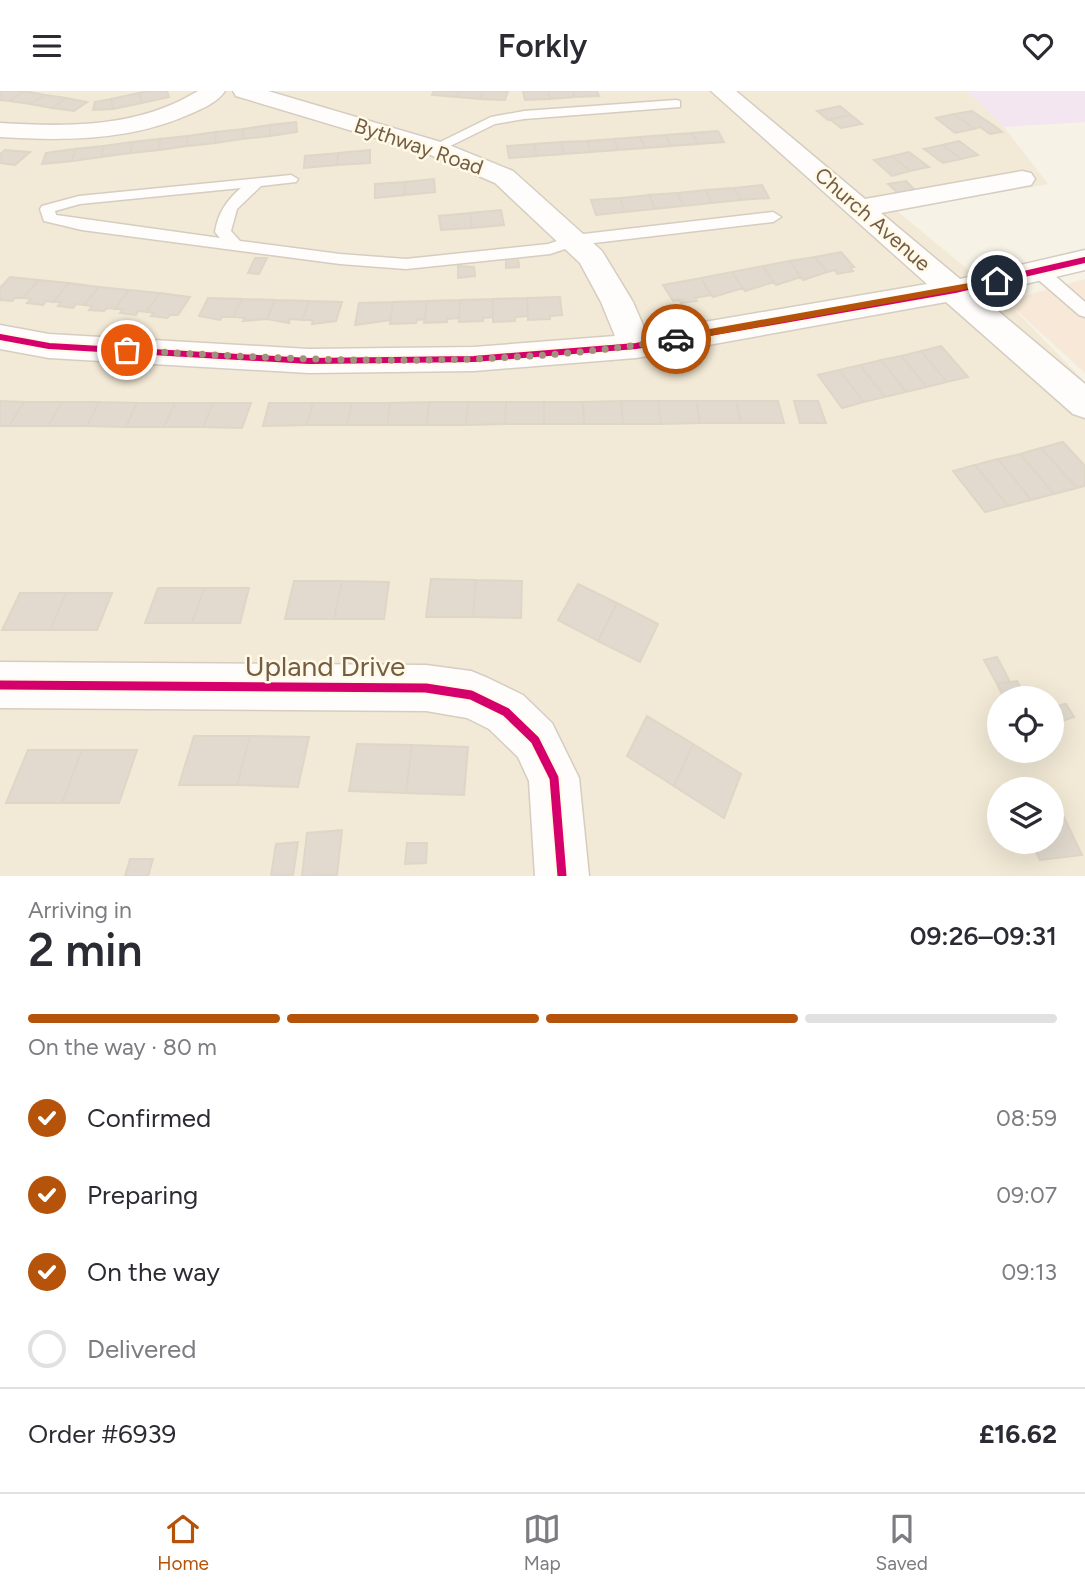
<!DOCTYPE html>
<meta charset="utf-8">
<style>
:root{--surface:#fff;--page:#f7f7f7;--text:#2b2b33;--muted:#7c7c81;--line:#e1e1e2;--accent:#b45309}
body{margin:0;font-family:Figtree,sans-serif;background:var(--page);color:var(--text);height:100vh;display:flex;flex-direction:column;font-size:26px;white-space:nowrap}
*{box-sizing:border-box;margin:0}
p{font-size:23px;color:var(--muted)}
.icon{flex:none;width:38px;height:38px;fill:none;stroke:currentColor;stroke-width:2;stroke-linecap:round;stroke-linejoin:round}
.map{position:relative;height:785px;overflow:hidden}
.drawer{display:flex;flex-direction:column;background:var(--surface);flex:1}
.drawer>*{flex:none}
.tools{position:absolute;left:987px;top:595px;display:grid;gap:14px}
.tools a{display:grid;place-items:center;width:77px;height:77px;border-radius:50%;background:var(--surface);box-shadow:0 7px 28px #0002;font-size:35px}
.pin{position:absolute;display:grid;place-items:center;width:60px;height:60px;color:#fff;margin:-30px;border:4px solid #fff;border-radius:50%;box-shadow:0 2px 7px #0007}
.courier{position:absolute;display:grid;place-items:center;width:70px;height:70px;margin:-35px;border:5px solid #b45309;border-radius:50%;background:#fff;color:#222;box-shadow:0 2px 9px #0007}
.summary em{font-style:normal;font-weight:600}
.summary div{display:flex;flex-direction:column-reverse}
.summary{display:flex;align-items:center;justify-content:space-between;height:119px;padding:0 28px}
h1{font-size:46px;font-weight:600;line-height:52px}
.bar{display:grid;grid-template-columns:repeat(4,1fr);gap:10px 7px;align-content:center;height:84px;padding:0 28px}
.bar i{height:9px;border-radius:5px;background:var(--line)}
.bar .on{background:var(--accent)}
.bar p{grid-column:span 4}
.line{display:flex;align-items:center;gap:18px;padding:0 28px;border-top:2px solid var(--line)}
.line div{flex:1}
ol{padding:0 28px;list-style:none}
li{display:flex;align-items:center;gap:21px;height:77px}
li p{margin-inline-start:auto}
li .icon{padding:7px;border-radius:50%;background:var(--accent);color:#fff;stroke-width:4}
li:last-child{color:var(--muted)}
li i{width:38px;height:38px;border:4px solid var(--line);border-radius:50%}
header{display:flex;justify-content:space-between;align-items:center;height:91px;padding:0 28px;background:var(--surface);font-size:32px;font-weight:600}
.tabs{display:flex;justify-content:space-around;align-items:center;height:98px;border-top:2px solid var(--line);background:var(--surface);font-size:19px;color:var(--muted)}
.tabs a{display:grid;justify-items:center;gap:4px}
.tabs .on{color:var(--accent)}
.map>svg:first-child{display:block}
</style>
<header><svg class="icon" aria-label="menu" viewBox="0 0 24 24"><path d="M4 6h16M4 12h16M4 18h16"/></svg>Forkly<svg class="icon" aria-label="heart" viewBox="0 0 24 24"><path d="M12 20l-8-8c-3-5 5-10 8-4 3-6 11-1 8 4z"/></svg></header>
<div class="map">
<svg width="1085" height="785" viewBox="0 0 1085 785">
<rect width="100%" height="100%" fill="#f6f2e6"/>
<path fill="#f2e9d6" fill-rule="evenodd" d="M0 0H967L1004 36 1048 93 897 120 1006 210 1085 291V785H0ZM999 607H1052V660H999ZM999 698H1052V751H999Z"/>
<path fill="#f7e8d8" d="M1085 188V282L1006 210Z"/>
<path fill="#f4e6f0" d="M967 0H1085V31L1004 36Z"/>
<path fill="#e2dace" stroke="#dfd6c8" stroke-width="2" d="M0 0H24L9 10 0 9Z
M24 0 45 4 30 13 9 10Z
M148 0H167L169 6 142 12 139 2Z
M434 0H459L456 6 432 4Z
M459 0H483L480 8 456 6Z
M483 0H508L505 9 480 8Z
M523 0H548L550 8 525 9Z
M548 0H573L574 6 550 8Z
M573 0H597L599 5 574 6Z
M139 2 142 12 113 18 111 8Z
M45 4 66 7 52 17 30 13Z
M66 7 87 11 74 20 52 17Z
M111 8 113 18 93 19 95 11Z
M840 15 851 24 828 29 817 20Z
M972 20 993 34 1002 41 990 43 980 36 974 38 954 23Z
M954 23 974 38 955 42 936 27Z
M851 24 862 33 841 37 830 28Z
M296 31 297 41 270 45V34Z
M270 34V45L243 48V38Z
M243 38V48L215 52 216 41Z
M718 40 724 51 698 53 692 42Z
M216 41 215 52 187 55 188 45Z
M692 42 698 53 671 55 666 44Z
M666 44 671 55 645 57 640 46Z
M188 45 187 55 159 59 160 48Z
M640 46 645 57 618 59 614 48Z
M160 48 159 59 130 62 133 51Z
M614 48 618 59 591 61 587 50Z
M587 50 591 61 564 63 561 51Z
M959 50 978 64 961 68 942 54Z
M133 51 130 62 101 66 104 55Z
M561 51 564 63 537 65 534 53Z
M534 53 537 65 509 67 507 55Z
M942 54 961 68 943 72 924 58Z
M104 55 101 66 72 70 75 58Z
M75 58 72 70 42 73 46 62Z
M5 59 30 61 15 74 0 72V63Z
M370 59V72L337 74 338 62Z
M909 61 929 76 910 80 892 65Z
M338 62 337 74 304 77 305 65Z
M892 65 910 80 892 85 874 69Z
M434 88 435 101 405 104V91Z
M906 90 916 100 899 103 888 93Z
M405 91V104L375 107V93Z
M762 94 769 107 741 109 734 97Z
M734 97 741 109 712 112 706 99Z
M706 99 712 112 684 115 677 102Z
M677 102 684 115 655 118 649 104Z
M649 104 655 118 625 121 620 107Z
M620 107 625 121 596 124 591 109Z
M501 119 504 134 472 137 470 122Z
M470 122 472 137 441 139 439 125Z
M841 161 854 176H850L853 180 837 183 835 179 827 181 815 166Z
M815 166 827 181 803 189 789 170Z
M255 167H267L259 183 248 182Z
M506 167H518L519 176 506 177Z
M789 170 801 186 776 194 763 175Z
M458 175 474 176 475 185 458 187Z
M763 175 774 191 745 200 732 181Z
M732 181 743 197 713 206 701 187Z
M10 186 39 189 23 207H15L12 210 0 209V197Z
M701 187 711 204 695 207 697 210 681 212 679 209 673 210 663 194Z
M39 189 69 192 53 211 46 210 43 214 27 212 31 208 23 207Z
M69 192 99 196 84 214 76 213 73 217 58 215 61 211H53Z
M99 196 129 199 115 218 107 217 104 220 89 219 92 215 84 214Z
M129 199 160 202 146 221 138 220 136 224 120 222 123 218H115Z
M160 202 190 206 178 224H170L167 227 151 225 154 222 146 221Z
M560 206 562 224 550 225V228L528 229 527 207Z
M208 207 242 208 233 226H222L220 229 199 225Z
M527 207 528 225 515 226V230L493 231V208Z
M242 208 275 209 267 228 243 230 245 227 233 226Z
M493 208V226L483 227V230L459 231 460 209Z
M275 209 309 210 302 229 290 228 289 232 267 228Z
M460 209 459 227 447 228V231L424 232 427 210Z
M309 210 342 211 336 230 312 233 313 229H302Z
M427 210 425 228 417 229 416 232 390 233 393 211Z
M393 211 390 229 355 234 359 212Z
M941 255 968 286 947 291 921 260Z
M921 260 947 291 927 296 901 265Z
M901 265 927 296 906 301 881 269Z
M881 269 906 301 885 306 860 274Z
M860 274 885 306 864 311 839 279Z
M839 279 864 311 842 317 818 284Z
M0 310 24 311 9 335H0Z
M621 310 623 333H584L583 311Z
M621 310H658L661 333H623Z
M658 310H696L700 332 661 333Z
M696 310H736L741 332H700Z
M736 310H778L784 332H741Z
M794 310H818L826 332H800Z
M24 311H62L48 335H9Z
M62 311H99L87 335H48Z
M99 311 137 312 126 336 87 335Z
M429 311 427 334H387L390 312Z
M429 311H468L466 334H427Z
M468 311H506L505 333 466 334Z
M506 311H544V333H505Z
M544 311H583L584 333H544Z
M137 312H175L164 336H126Z
M175 312H213L203 336H164Z
M213 312H251L242 337 203 336Z
M269 312H313L307 334 263 335Z
M313 312H352L347 334H307Z
M352 312H390L387 334H347Z
M1063 351 1085 375V395L1077 397 1041 357Z
M1041 357 1077 397 1054 403 1020 363Z
M1020 363 1054 403 1031 409 998 368Z
M998 368 1031 409 1008 415 975 374Z
M975 374 1008 415 985 421 953 380Z
M431 488 476 489 473 526H426Z
M476 489 522 490 521 527 473 526Z
M294 490H342L334 528H285Z
M342 490 389 491 384 528H334Z
M578 493 617 512 598 550 558 529Z
M158 497H204L192 532H145Z
M204 497H249L240 532H192Z
M20 502H66L50 539H2Z
M66 502H112L97 539H50Z
M617 512 658 533 640 571 598 550Z
M997 566 1010 591 997 593 984 569Z
M1017 590 1026 607H1004L997 593Z
M1066 613 1074 626 1062 630 1053 616Z
M647 625 693 653 674 695 627 665Z
M194 645H250L237 694H179Z
M250 645 309 646 298 696 237 694Z
M357 653 412 654 406 702 349 700Z
M693 653 741 683 724 727 674 695Z
M412 654 468 656 464 704 406 702Z
M28 659H82L62 712H6Z
M82 659H137L119 712H62Z
M1059 716 1082 764 1040 769 1031 751H1052V717Z
M342 739 337 784 302 785 307 742Z
M298 751 293 784 271 785 276 753Z
M407 752H427L426 772 405 773Z
M130 768H153L148 785H125Z"/>
<g fill="none" stroke-linecap="round" stroke-linejoin="round">
<defs>
<path id="service" d="M676 9 680 10V16L524 28 495 33 440 60H430L428 57 491 26 524 20Z
M291 84 298 88 296 91 261 95 237 118 231 140 240 150 340 163 406 168 548 153 575 144 773 121 781 126 773 131 577 154 550 163 406 178 340 173 82 139 44 130 40 118 42 115 79 105ZM241 97C226 110 218 122 215 141L220 147 56 124 55 120 80 113Z
M1040 176 1046 177 1085 211V226L1079 224 1034 185 1032 181Z"/>
<path id="minor" d="M198 0H225C218 11 202 18 190 23 130 50 64 50 0 46V32C68 36 138 37 198 0Z
M233 0H268L444 52 513 80 602 160 633 211 646 241 927 193 711 0H736L865 108 1022 80 1031 82 1035 88 1031 94 881 122 960 188 1085 159V179L979 204 1085 293V327L1073 323 946 211 636 267 474 280 309 282 49 267 0 258V234L49 243 309 258 474 256 615 245 601 211 580 172 495 92 426 62 236 5Z
M0 571 426 574 471 580 488 587 523 604 552 632 579 687 589 785H535L529 690 518 666 489 638 467 627 426 620 0 617Z"/>
</defs>
<use href="#service" stroke="#d5cdc1" stroke-width="3"/>
<use href="#minor" stroke="#d5cdc1" stroke-width="3"/>
<use href="#service" fill="#fefdfb" fill-rule="evenodd"/>
<use href="#minor" fill="#fefdfb" fill-rule="evenodd"/>
<defs>
<path id="cycleway-far1" d="M0 246 49 255 309 270 474 268 636 255 955 199 1085 169"/>
<path id="cycleway" d="M0 594 426 597 471 604 506 621 535 649 554 687 562 785"/>
</defs>
<use href="#cycleway-far1" stroke="#fff9e6" stroke-width="10"/>
<use href="#cycleway" stroke="#fff9e6" stroke-width="13"/>
<use href="#cycleway-far1" stroke="#d6006c" stroke-width="6"/>
<use href="#cycleway" stroke="#d6006c" stroke-width="9"/>
</g>
<path fill="#b45309" d="M997 187 1000 188V192L676 251 672 248 676 244Z"/>
<g fill="none" stroke-linecap="round" stroke-linejoin="round">
<path stroke="#a2917e" stroke-width="7" stroke-dasharray="0 12.6" d="M127 259C309 270 496 279 676 248"/>
</g>
<g text-anchor="middle" dominant-baseline="central" stroke-width="5" stroke-linejoin="round" paint-order="stroke">
<g font-size="21" fill="#745d46" stroke="#fff9e6">
<text transform="translate(419 55) rotate(19)">Bythway Road</text>
<text transform="translate(873 128) rotate(41)">Church Avenue</text>
</g>
<g font-size="28" fill="#745d46" stroke="#fff9e6">
<text x="325" y="575">Upland Drive</text>
</g>
</g>
</svg>
<div class="tools">
<a><svg class="icon" aria-label="locate" viewBox="0 0 24 24"><circle cx="12" cy="12" r="6"/><path d="M12 2v4M12 18v4M2 12h4M18 12h4"/></svg></a>
<a><svg class="icon" aria-label="layers" viewBox="0 0 24 24"><path d="M12 4l9 5-9 5-9-5zM3 14l9 5 9-5"/></svg></a>
</div>
<div class="pin" style="left:127px;top:259px;background:#ea580c"><svg class="icon" aria-label="bag" viewBox="0 0 24 24"><path d="M5 8h14l-1 12H6zM9 8a3 3 0 0 1 6 0"/></svg></div>
<div class="pin" style="left:997px;top:190px;background:#1f2937"><svg class="icon" aria-label="home" viewBox="0 0 24 24"><path d="M3 11l9-7 9 7M6 9v11h12V9"/></svg></div>
<div class="courier" style="left:676px;top:248px"><svg class="icon" aria-label="car" viewBox="0 0 24 24"><path d="M5 17H2v-5l4-1 3-4h7l3 4 3 1v5h-3M9 17h6M6 11h13"/><circle cx="7" cy="17" r="2"/><circle cx="17" cy="17" r="2"/></svg></div>
</div>
<section class="drawer">
<div class="summary"><div><h1>2 min</h1><p>Arriving in</p></div><em>09:26–09:31</em></div>
<div class="bar"><i class="on"></i><i class="on"></i><i class="on"></i><i></i><p>On the way · 80 m</p></div>
<ol>
<li><svg class="icon" aria-label="check" viewBox="0 0 24 24"><path d="M5 12l5 5 9-10"/></svg>Confirmed<p>08:59</p></li>
<li><svg class="icon" aria-label="check" viewBox="0 0 24 24"><path d="M5 12l5 5 9-10"/></svg>Preparing<p>09:07</p></li>
<li><svg class="icon" aria-label="check" viewBox="0 0 24 24"><path d="M5 12l5 5 9-10"/></svg>On the way<p>09:13</p></li>
<li><i></i>Delivered</li>
</ol>
<div class="line" style="height:91px"><div>Order #6939</div><b>£16.62</b></div>
</section>
<nav class="tabs">
<a class="on"><svg class="icon" aria-label="home" viewBox="0 0 24 24"><path d="M3 11l9-7 9 7M6 9v11h12V9"/></svg>Home</a>
<a><svg class="icon" aria-label="map" viewBox="0 0 24 24"><path d="M3 6l6-2 6 2 6-2v14l-6 2-6-2-6 2zM9 4v14M15 6v14"/></svg>Map</a>
<a><svg class="icon" aria-label="saved" viewBox="0 0 24 24"><path d="M7 4h10v16l-5-4-5 4z"/></svg>Saved</a>
</nav>
